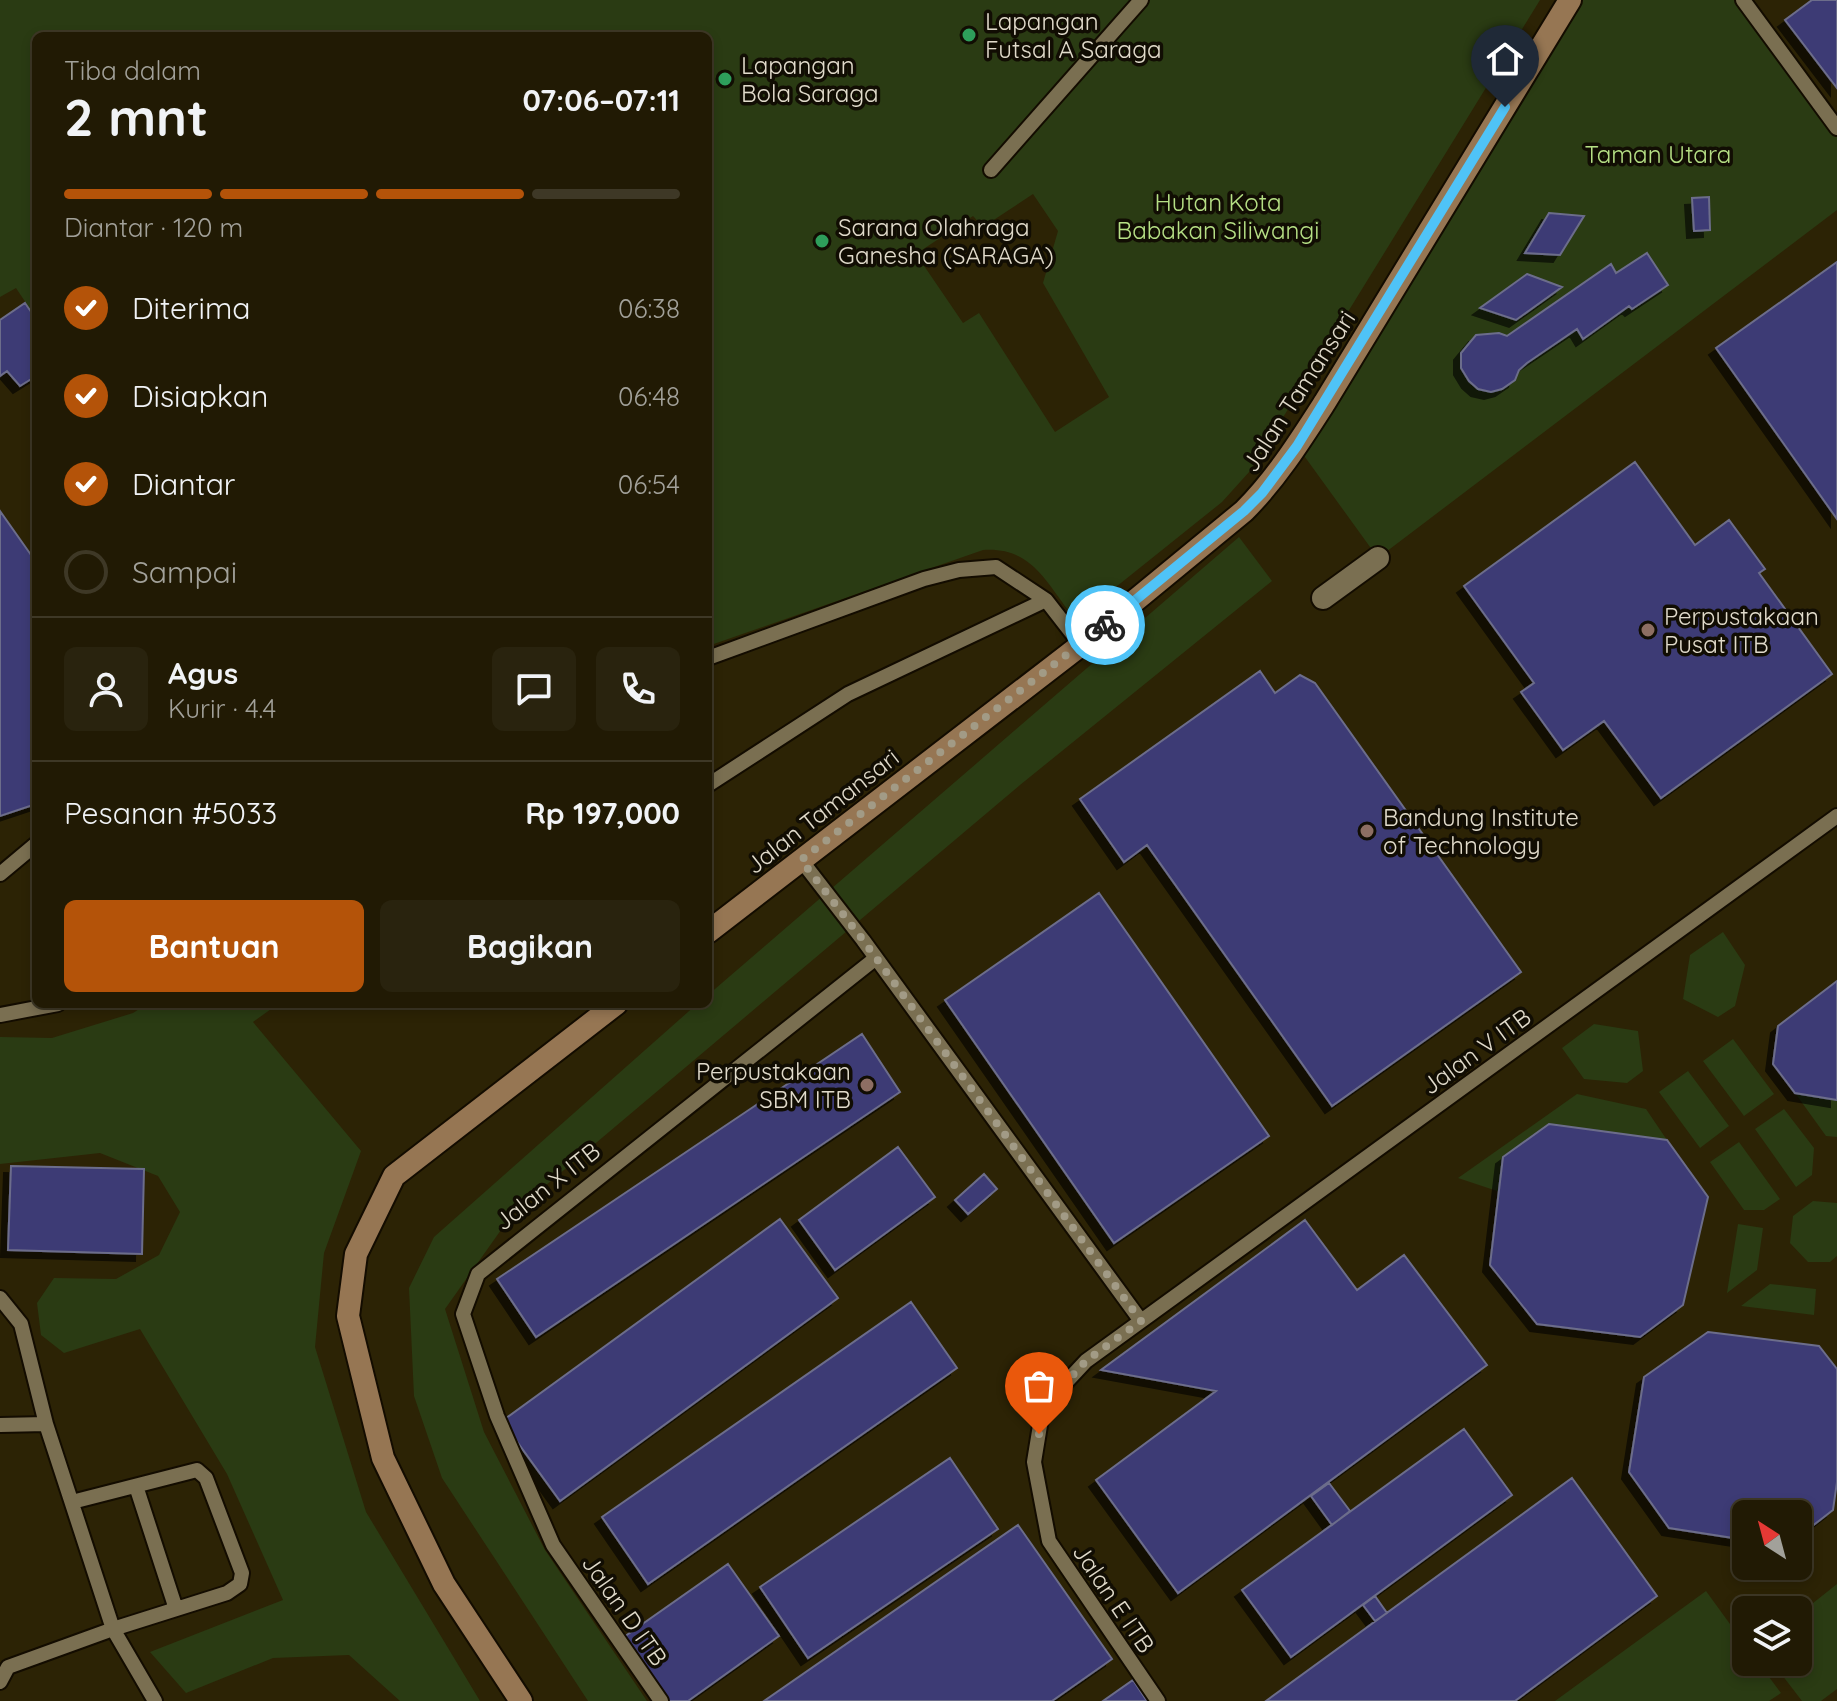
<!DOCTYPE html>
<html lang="id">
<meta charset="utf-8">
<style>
:root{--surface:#211a04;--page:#29230e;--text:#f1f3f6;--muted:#a2a19a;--line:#3e3826;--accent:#b45309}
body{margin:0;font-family:Quicksand,sans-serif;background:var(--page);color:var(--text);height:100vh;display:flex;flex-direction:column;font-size:30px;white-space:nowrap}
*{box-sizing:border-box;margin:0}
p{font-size:26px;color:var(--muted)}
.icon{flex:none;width:44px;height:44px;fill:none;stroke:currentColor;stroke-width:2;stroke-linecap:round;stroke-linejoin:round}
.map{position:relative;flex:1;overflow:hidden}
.panel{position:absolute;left:32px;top:32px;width:680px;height:976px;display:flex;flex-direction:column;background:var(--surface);border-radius:12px;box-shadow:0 4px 12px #0003,0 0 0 2px var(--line)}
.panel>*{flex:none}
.needle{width:52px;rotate:324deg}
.fabs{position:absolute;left:1732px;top:1500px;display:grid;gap:16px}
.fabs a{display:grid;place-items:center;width:80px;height:80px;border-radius:12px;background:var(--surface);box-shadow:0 4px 12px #0003,0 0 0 2px var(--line);font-size:40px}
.pin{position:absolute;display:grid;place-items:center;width:68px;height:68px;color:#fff;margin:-82px -34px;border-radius:50% 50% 50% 0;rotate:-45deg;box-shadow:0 0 8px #0007}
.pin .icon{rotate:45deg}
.courier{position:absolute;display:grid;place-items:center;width:80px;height:80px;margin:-40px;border:6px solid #4fc3f7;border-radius:50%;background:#fff;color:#222;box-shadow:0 2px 10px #0007}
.headline em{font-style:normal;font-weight:700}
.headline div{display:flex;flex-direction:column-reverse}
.headline{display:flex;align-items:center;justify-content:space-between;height:136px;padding:0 32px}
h1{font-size:52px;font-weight:700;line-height:60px}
.bar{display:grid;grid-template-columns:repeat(4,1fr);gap:12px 8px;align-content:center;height:96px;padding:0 32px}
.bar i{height:10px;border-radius:6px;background:var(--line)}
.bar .on{background:var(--accent)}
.bar p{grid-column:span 4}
.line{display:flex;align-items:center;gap:20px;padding:0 32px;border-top:2px solid var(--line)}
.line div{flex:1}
.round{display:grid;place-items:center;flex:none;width:84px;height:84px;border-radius:12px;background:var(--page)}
ol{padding:0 32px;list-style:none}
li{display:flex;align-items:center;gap:24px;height:88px}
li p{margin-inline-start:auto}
li .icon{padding:8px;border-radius:50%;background:var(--accent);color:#fff;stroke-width:4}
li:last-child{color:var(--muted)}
li i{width:44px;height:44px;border:4px solid var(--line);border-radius:50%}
.action{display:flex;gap:16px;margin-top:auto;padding:16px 32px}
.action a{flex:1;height:92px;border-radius:12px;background:var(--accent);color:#fff;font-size:32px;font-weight:700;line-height:92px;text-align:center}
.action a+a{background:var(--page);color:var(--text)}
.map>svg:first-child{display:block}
</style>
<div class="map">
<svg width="1837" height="1701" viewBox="0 0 1837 1701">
<defs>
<filter id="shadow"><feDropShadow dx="-7" dy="7" stdDeviation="0" flood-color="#0009"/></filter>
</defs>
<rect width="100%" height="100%" fill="#2c2305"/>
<path fill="#2a3b13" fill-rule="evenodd" d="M0 0H1540L1250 471 1222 502 1086 611 1077 613 1068 610C1043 577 1029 547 983 550L708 646V36H36V318L16 288 0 297ZM1033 194 1058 231 1043 283 1109 397 1055 432 979 313 963 323 916 254 973 216 983 227Z
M1570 0H1741L1837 128V210L1378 558 1297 446Z
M1239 537 1272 581 1020 785 513 1213 445 1309 484 1432 545 1550 647 1701H588L442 1478 414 1396 409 1288 434 1237 697 1004H708V995Z
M1723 932 1745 965 1735 1006 1718 1017 1683 999 1690 955Z
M147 1004H278L253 1022 361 1151 324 1253 315 1347 366 1512 480 1701H400L349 1655 273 1658 186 1693 150 1652 283 1600 227 1474 140 1329 64 1353 41 1335 37 1303 54 1278 116 1279 159 1255 180 1212 158 1176 100 1153 0 1164V1037L52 1038 133 1013Z
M1594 1024 1638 1031 1643 1071 1627 1083 1584 1079 1562 1048Z
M1733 1039 1774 1094 1744 1116 1703 1061Z
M1688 1071 1729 1126 1700 1148 1659 1092Z
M1795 1093 1837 1100V1137L1826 1136Z
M1577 1094 1646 1109 1667 1140 1549 1124 1503 1157 1500 1192 1458 1178Z
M1784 1109 1814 1148 1812 1175 1796 1187 1755 1129Z
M1739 1142 1780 1199 1764 1210H1744L1710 1162Z
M1813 1201 1837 1203V1256L1830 1262H1808L1790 1243 1793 1216Z
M1738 1224 1763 1228 1757 1270 1727 1293Z
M1770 1284 1816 1289 1814 1315 1741 1306Z
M1837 1584V1689L1821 1701H1802L1772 1662H1798V1615Z
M1706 1591 1746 1646V1662H1758L1781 1693 1769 1701H1555Z"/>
<path fill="#3c3a74" stroke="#6c6d8b" stroke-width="2" filter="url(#shadow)" d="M1812 0H1837V88L1785 20Z
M1709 197 1710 230 1694 231 1692 198Z
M1549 213 1584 216 1560 255 1525 253Z
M1647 253 1668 285 1632 309 1629 306 1583 339 1577 329 1527 363 1519 370 1515 380 1502 389 1491 392 1478 389 1469 381 1461 368V353L1476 335 1499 333 1507 336 1611 264 1616 273Z
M1837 262V519L1716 348Z
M1527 274 1562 287 1516 320 1480 308Z
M25 303 36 319V376L20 386 7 371 0 376V320Z
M1635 462 1695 545 1729 520 1765 569 1759 573 1832 674 1661 798 1604 721 1563 750 1521 692 1534 683 1464 586Z
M0 511 36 562V804L0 816Z
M1260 671 1275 693 1300 675 1315 683 1521 972 1332 1106 1147 845 1124 862 1080 799Z
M1099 893 1269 1136 1114 1243 945 1000Z
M1837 981V1100L1795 1093 1773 1064 1778 1026Z
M862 1034 900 1092 536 1337 497 1279Z
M1549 1124 1667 1140 1708 1197 1683 1305 1640 1337 1537 1324 1490 1265 1503 1157Z
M898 1147 935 1197 835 1270 799 1220Z
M11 1166 144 1169 142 1254 8 1250Z
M984 1174 997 1189 968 1214 955 1200Z
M780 1219 838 1298 560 1501 502 1421Z
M1305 1220 1357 1290 1404 1255 1487 1365 1178 1593 1096 1480 1216 1391 1101 1370Z
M911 1302 957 1368 648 1584 602 1517Z
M1708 1332 1819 1346 1837 1369V1482L1833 1510 1798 1537V1514H1746V1540L1669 1528 1629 1472 1644 1377Z
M1464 1429 1512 1495 1291 1657 1242 1590Z
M950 1458 998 1529 808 1658 760 1587Z
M1572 1478 1657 1596 1515 1701H1266Z
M1329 1483 1350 1511 1332 1525 1311 1496Z
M1018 1525 1112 1659 1052 1701H764Z
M728 1564 779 1636 688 1701H669L624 1637Z
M1375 1596 1387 1613 1375 1621 1363 1605Z
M1133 1680 1147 1701H1103Z"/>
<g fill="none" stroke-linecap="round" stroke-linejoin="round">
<defs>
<path id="service" d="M1743 0 1837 128
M991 170 1141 0
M708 658 924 579 959 570 996 567 1046 600 1081 645
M708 785 848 694 1046 600
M801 860 863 940 1141 1321
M0 874 36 844
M0 1015 58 1004
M0 1298 21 1324 46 1424
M0 1425 46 1424 113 1629 155 1701
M136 1486 176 1609
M0 1682 8 1667 113 1629 227 1593 240 1584 242 1573 206 1478 197 1470 72 1502
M661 1701 553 1545 497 1416 463 1314 478 1274 876 958
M1158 1701 1049 1541 1034 1462 1043 1407 1086 1361 1837 816"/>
<path id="pedestrian" d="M1323 598 1378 558"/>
<path id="secondary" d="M708 932 1081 645 1244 511C1276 479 1300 441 1325 402L1570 0
M521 1701 444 1584 383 1458 348 1316 356 1254 394 1176 616 1004"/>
</defs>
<use href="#service" stroke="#130c00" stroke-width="18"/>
<use href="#pedestrian" stroke="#130c00" stroke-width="26"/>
<use href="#secondary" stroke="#130c00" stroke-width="26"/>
<use href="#service" stroke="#7a6f51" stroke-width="14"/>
<use href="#pedestrian" stroke="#7a6f51" stroke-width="22"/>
<use href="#secondary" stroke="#967653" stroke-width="22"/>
</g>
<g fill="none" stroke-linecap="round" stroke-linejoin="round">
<path stroke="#a29b86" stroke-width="8" stroke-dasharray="0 14.4" d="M1039 1434 1043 1407 1086 1361 1141 1321 863 940 801 860 1105 625"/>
<path stroke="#4fc3f7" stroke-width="10" d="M1105 625 1244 511 1262 493 1297 446 1505 107"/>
</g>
<g fill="#2e9e5b" stroke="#110d03" stroke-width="3">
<circle cx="969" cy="35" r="8"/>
<circle cx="725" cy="79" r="8"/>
<circle cx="822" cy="241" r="8"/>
</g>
<g fill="#8d6e63" stroke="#110d03" stroke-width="3">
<circle cx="1648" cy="630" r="8"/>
<circle cx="1367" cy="831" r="8"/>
<circle cx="867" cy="1085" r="8"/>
</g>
<g text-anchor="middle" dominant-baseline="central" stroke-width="7" stroke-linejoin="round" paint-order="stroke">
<g font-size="24" fill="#e1dbcb" stroke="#110d03" text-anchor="start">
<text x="985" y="21">Lapangan<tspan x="985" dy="28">Futsal A Saraga</tspan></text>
<text x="741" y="65">Lapangan<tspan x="741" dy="28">Bola Saraga</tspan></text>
<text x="838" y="227">Sarana Olahraga<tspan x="838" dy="28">Ganesha (SARAGA)</tspan></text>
<text x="1664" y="616">Perpustakaan<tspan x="1664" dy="28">Pusat ITB</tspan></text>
<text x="1383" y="817">Bandung Institute<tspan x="1383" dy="28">of Technology</tspan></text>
<text x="851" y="1071" text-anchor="end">Perpustakaan<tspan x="851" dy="28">SBM ITB</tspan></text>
</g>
<g font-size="24" fill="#b6e085" stroke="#110d03">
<text x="1658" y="154">Taman Utara</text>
<text x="1218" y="202">Hutan Kota<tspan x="1218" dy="28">Babakan Siliwangi</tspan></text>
</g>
<g font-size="24" fill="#e1dbcb" stroke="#110d03">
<text transform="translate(1298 391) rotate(-57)">Jalan Tamansari</text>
<text transform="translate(822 811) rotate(-38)">Jalan Tamansari</text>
<text transform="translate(1476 1051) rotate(-36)">Jalan V ITB</text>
<text transform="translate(547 1186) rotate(-38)">Jalan X ITB</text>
<text transform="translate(1114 1598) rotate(56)">Jalan E ITB</text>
<text transform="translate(625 1610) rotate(55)">Jalan D ITB</text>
</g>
</g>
</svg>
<div class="fabs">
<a><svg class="needle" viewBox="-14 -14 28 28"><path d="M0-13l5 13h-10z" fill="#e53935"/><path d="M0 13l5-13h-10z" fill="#a2a19a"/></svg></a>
<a><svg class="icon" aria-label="layers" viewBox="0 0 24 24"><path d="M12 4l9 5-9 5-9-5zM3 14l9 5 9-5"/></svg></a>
</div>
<div class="pin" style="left:1039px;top:1434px;background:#ea580c"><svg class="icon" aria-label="bag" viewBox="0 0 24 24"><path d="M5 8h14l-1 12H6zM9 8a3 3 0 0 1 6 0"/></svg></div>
<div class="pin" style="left:1505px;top:107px;background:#1f2937"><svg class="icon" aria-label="home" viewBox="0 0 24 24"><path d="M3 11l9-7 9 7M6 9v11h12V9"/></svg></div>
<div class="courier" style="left:1105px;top:625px"><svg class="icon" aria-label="bike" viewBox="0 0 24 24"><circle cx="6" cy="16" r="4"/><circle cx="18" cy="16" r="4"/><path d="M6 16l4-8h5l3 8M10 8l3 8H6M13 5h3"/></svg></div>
<section class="panel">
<div class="headline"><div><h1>2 mnt</h1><p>Tiba dalam</p></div><em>07:06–07:11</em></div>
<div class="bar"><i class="on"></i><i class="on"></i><i class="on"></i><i></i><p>Diantar · 120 m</p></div>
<ol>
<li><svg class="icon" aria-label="check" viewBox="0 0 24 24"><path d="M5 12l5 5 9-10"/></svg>Diterima<p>06:38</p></li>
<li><svg class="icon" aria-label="check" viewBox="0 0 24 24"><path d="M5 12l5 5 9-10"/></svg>Disiapkan<p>06:48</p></li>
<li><svg class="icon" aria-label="check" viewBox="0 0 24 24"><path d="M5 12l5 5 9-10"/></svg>Diantar<p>06:54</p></li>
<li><i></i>Sampai</li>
</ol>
<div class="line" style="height:144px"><a class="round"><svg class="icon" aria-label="person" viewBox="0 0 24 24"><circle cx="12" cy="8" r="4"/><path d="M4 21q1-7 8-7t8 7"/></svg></a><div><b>Agus</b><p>Kurir · 4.4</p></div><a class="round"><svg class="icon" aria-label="chat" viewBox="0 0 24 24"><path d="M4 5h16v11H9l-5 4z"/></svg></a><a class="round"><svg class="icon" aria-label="phone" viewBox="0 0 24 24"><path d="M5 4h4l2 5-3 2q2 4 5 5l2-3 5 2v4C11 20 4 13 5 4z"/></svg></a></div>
<div class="line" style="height:104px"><div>Pesanan #5033</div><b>Rp 197,000</b></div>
<div class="action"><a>Bantuan</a><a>Bagikan</a></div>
</section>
</div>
